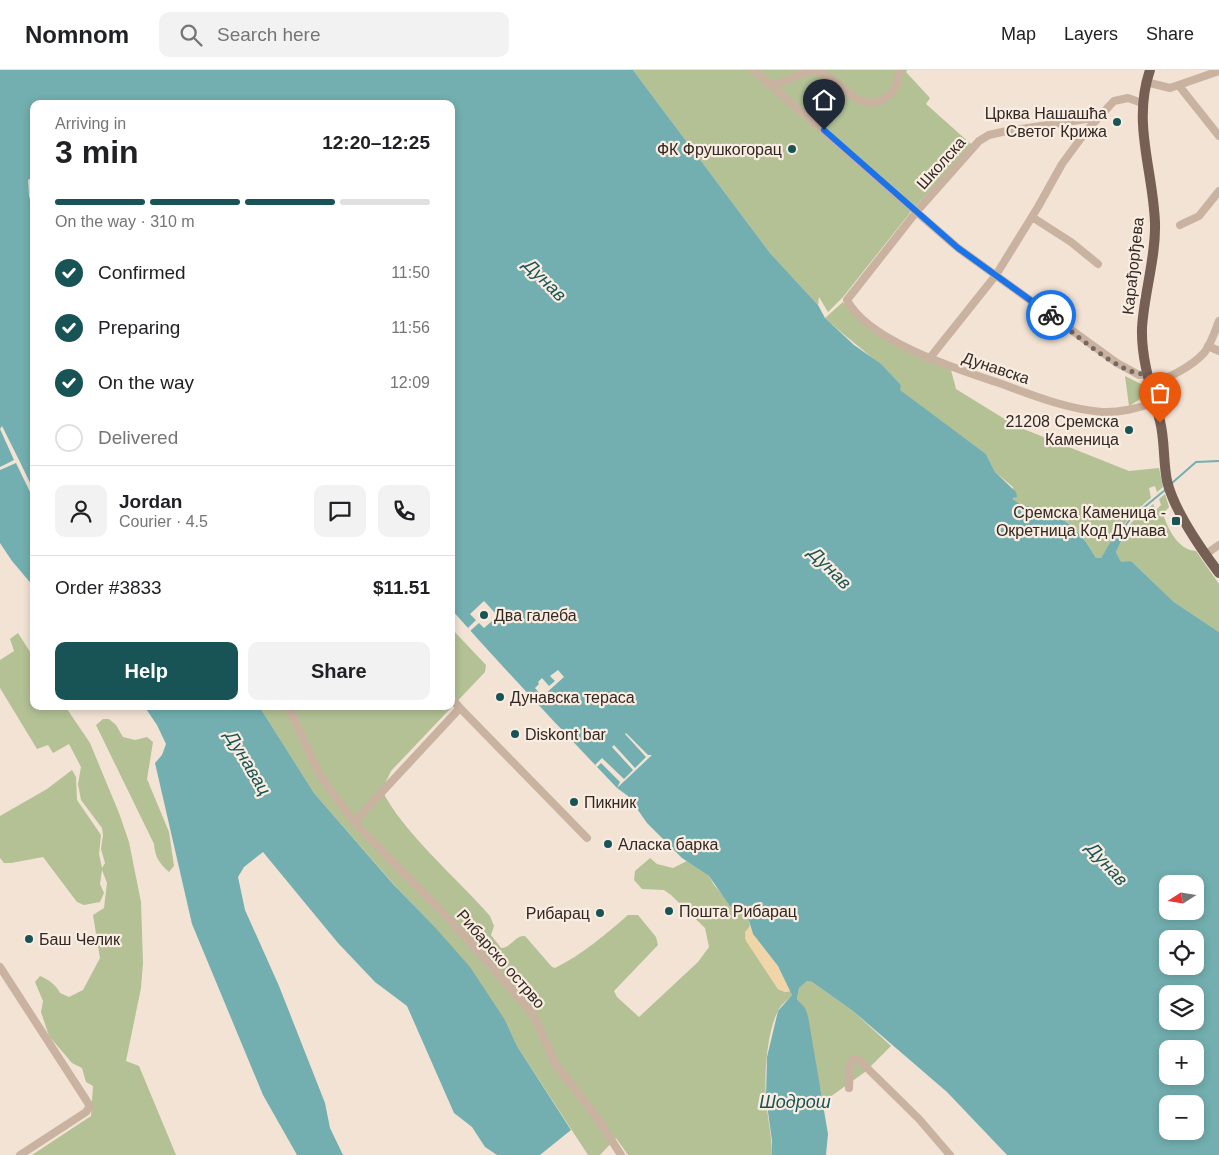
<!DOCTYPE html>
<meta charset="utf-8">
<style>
:root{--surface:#fff;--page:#f2f2f2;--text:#202124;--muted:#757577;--line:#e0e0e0;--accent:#185456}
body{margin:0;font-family:Helvetica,sans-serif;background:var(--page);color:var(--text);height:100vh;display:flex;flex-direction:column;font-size:19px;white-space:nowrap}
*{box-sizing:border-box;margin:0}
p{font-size:16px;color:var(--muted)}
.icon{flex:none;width:28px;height:28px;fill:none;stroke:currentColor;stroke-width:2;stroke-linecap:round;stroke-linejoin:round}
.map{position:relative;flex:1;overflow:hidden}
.sheet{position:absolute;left:30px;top:30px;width:425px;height:610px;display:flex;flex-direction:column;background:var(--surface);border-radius:10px;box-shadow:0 2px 8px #0003}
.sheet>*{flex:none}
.needle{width:32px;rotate:258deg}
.tools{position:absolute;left:1159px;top:805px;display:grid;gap:10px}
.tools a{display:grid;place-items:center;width:45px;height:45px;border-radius:10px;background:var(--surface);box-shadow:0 2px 8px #0003;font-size:25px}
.pin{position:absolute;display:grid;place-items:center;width:42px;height:42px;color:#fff;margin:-51px -21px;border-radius:50% 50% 50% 0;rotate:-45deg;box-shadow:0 0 5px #0007}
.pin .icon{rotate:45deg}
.courier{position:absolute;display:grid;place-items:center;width:50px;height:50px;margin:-25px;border:4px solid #1a73e8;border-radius:50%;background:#fff;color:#222;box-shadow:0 1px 6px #0007}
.overview em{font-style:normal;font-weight:600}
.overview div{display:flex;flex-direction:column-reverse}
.overview{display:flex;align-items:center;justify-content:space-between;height:85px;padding:0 25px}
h1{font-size:32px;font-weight:600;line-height:38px}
.bar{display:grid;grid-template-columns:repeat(4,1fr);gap:8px 5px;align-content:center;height:60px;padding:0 25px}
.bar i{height:6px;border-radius:4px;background:var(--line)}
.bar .active{background:var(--accent)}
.bar p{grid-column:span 4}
.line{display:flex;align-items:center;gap:12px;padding:0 25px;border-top:1px solid var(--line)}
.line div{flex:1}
.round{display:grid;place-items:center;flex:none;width:52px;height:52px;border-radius:10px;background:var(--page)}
ol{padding:0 25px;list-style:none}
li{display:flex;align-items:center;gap:15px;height:55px}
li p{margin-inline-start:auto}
li .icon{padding:5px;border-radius:50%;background:var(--accent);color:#fff;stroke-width:4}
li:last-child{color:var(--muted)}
li i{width:28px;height:28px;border:2px solid var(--line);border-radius:50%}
.action{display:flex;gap:10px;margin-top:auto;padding:10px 25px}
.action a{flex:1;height:58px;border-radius:10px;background:var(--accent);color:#fff;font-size:20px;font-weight:600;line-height:58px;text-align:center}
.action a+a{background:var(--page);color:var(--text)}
header{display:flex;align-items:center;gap:30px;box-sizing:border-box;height:70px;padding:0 25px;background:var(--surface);border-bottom:1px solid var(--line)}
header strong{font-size:24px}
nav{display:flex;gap:28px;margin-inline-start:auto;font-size:18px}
.search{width:350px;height:45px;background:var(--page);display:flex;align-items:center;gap:12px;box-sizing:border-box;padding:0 18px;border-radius:10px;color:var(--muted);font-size:19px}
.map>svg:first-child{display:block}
</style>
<header>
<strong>Nomnom</strong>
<div class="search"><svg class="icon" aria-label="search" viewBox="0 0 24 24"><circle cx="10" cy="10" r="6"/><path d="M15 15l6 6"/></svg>Search here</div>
<nav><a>Map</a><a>Layers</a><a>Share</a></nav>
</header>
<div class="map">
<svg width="1219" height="1085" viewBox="0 0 1219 1085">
<rect width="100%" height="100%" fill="#f2e3d5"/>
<path fill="#b3c195" d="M633 0H907L906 2 930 28 926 34 972 75 913 139 843 227 828 242 819 227 818 235 770 183Z
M843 232C871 263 914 283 951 300L956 319 1016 356 1129 401 1159 398 1163 417 1157 422 1155 416 1149 418 1151 428C1126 448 1118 462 1101 488H1096C1084 465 1068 448 1043 440 1033 437 1022 436 1014 430L1013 417 995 402 986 384 899 320 901 315C878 290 850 271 825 248Z
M1125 306 1141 314 1144 321 1142 328 1129 336Z
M1165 424 1169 437 1163 444C1168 459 1178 480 1196 481L1219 514V562L1174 532 1131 491 1121 493 1116 482 1131 453 1153 434 1156 440 1161 435 1159 429Z
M451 558 486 595 485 602 391 701 382 720C402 762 459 810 490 846L494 856 491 865 501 878C511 878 515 865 525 866L552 897 555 898C583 884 605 865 628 845H638L656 867 658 875 614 921 617 927 639 947 698 892 709 877 705 858 671 825 664 820 642 819 634 810 635 801 650 788 657 794 673 798 687 791 709 806 714 815 736 840 748 846 750 856 745 868 778 919 785 922 791 921 792 925C787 931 780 935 777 943 767 964 764 1004 766 1027 767 1047 772 1065 772 1085H628L616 1068 600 1085H588L517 976 505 950 433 855 396 817 314 723 259 636H451Z
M18 563 34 588V636H65L90 673 119 743 129 772 141 832 143 893 141 918 126 991 139 996 176 1085H32L91 1046 93 1016 86 1012 82 998 72 993 49 966 41 942 43 931 35 912 40 906C48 909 57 916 60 923L69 927 83 920 100 888 93 845 104 838 107 813 102 800 100 814 104 823 100 832 84 835 77 832 43 787 11 793H4L0 788V746L47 719 72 700 76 707 77 730 101 765 99 784 102 798 105 793 101 779 103 765 102 758 81 730 78 714 81 697 69 674 53 683 48 675 37 679 0 618V590L14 581 10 569Z
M103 649H109L116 655 123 667 135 670 147 667 153 672 147 709 169 762 174 796 169 802C159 793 155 787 154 774L96 655Z
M807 911 812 912 853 941 891 976 865 1002 823 1032 802 935 797 929 799 918Z"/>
<path fill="#f0d5a8" d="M750 856 753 864 778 896 791 921 785 922 778 919 746 871 745 862Z"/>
<path fill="#73afb0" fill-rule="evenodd" d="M0 0H633L770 183 818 235 825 248 854 275 881 294 901 315 900 320 986 384 995 402 1016 422 1017 427 1013 428 1014 430C1022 436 1033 437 1043 440 1068 448 1084 466 1096 488H1101L1116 463 1123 468 1116 482 1121 492 1131 491 1174 532 1219 562V1085H1007L947 1022 853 941 812 912 807 911 799 918 797 929 805 938 808 946 828 1064 826 1085H772V1071L766 1027 767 987 778 941 792 925 778 896 753 864 747 844 730 836 709 806 682 788 647 753 628 726 617 718C561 659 505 600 451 539V34H34V106L28 110 29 126 34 144V517L12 491 0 473ZM1168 814H1195V841H1168ZM1168 869H1195V896H1168ZM1168 924H1195V951H1168ZM1168 979H1195V1006H1168ZM1168 1034H1195V1061H1168Z
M144 636H259L314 723 393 814 433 855 470 897 505 950 517 976 571 1060 540 1085H497L485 1077 472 1057 454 1043 407 936 375 912 338 873 263 782 244 797 238 807 245 840 279 916 325 1033 330 1058 343 1085H297L263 1025 192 854 155 693 162 685 166 674 157 655Z"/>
<path fill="#f2e3d5" d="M2 356 19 390 34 421 30 422 16 393 0 400V397L14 390 0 359Z
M484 531 498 546 484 558 479 553 470 561 468 558 476 550 470 544Z
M558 600 564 607 535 633 534 631 541 625 535 618 539 614 538 612 542 608 549 616 555 611 550 606Z
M626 663 648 685H652L617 718 620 712 601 693 597 697 595 695 602 688 624 709 633 700 612 677 614 675 635 698 646 687 625 664Z"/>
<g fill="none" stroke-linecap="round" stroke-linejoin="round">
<path stroke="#73afb0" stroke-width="2" d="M1172 413 1196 392 1219 391
M1117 467 1131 448 1165 420"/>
<path stroke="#cab2a1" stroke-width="8" d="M753 0 958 178 1117 293 1139 305 1147 304
M1146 12 1170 18 1219 1
M769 13C786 17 798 0 816 1 840 6 853 41 880 31 895 26 897 13 900 0
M1180 17 1219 66
M1099 47 1002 62 989 65 979 71 917 141 847 230C868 271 957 299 999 313 1032 325 1066 339 1102 342 1120 343 1137 338 1154 333
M1032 147 1071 172 1098 194
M1180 155 1199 146 1219 121
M1208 276 1219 281
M929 289 996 205 1038 137 1062 94 1087 60 1114 31 1128 28 1142 33
M1149 313C1167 310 1192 296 1204 283 1211 274 1215 261 1219 251
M1206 484 1219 475
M451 628 460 638
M288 636 321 707 354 752 453 853 533 944 555 993 598 1049 621 1085
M354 752 460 638 587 768
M0 897 90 1036 86 1042 20 1085
M849 1018 850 994 854 989 859 990 919 1049 950 1085"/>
<path stroke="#765f54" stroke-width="10" d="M1150 0C1132 53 1153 99 1155 153 1156 188 1144 223 1142 258 1141 290 1152 321 1160 351 1165 371 1163 391 1167 411 1174 440 1201 479 1219 503"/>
</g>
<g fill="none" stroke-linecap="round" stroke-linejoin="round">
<path stroke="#766962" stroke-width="5" stroke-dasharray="0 9" d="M1051 245C1072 261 1122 307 1147 304L1160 353"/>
<path stroke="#1a73e8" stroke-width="6" d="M824 60 958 178 1051 245"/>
</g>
<g fill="#185456" stroke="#f9ede1" stroke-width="2">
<circle cx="1117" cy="52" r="5"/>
<circle cx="792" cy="79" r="5"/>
<circle cx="1129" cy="360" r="5"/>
<rect x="1171" y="446" width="10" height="10" rx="2.5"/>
<circle cx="484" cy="545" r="5"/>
<circle cx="500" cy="627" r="5"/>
<circle cx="515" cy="664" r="5"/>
<circle cx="574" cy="732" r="5"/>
<circle cx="608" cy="774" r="5"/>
<circle cx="669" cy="841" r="5"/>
<circle cx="600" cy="843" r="5"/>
<circle cx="29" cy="869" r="5"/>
</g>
<g text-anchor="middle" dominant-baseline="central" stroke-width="4.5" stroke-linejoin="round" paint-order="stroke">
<g font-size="16" fill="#332824" stroke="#f9ede1" text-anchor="start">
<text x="1107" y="43" text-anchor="end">Црква Нашашћа<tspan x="1107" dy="18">Светог Крижа</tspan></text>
<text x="782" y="79" text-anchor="end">ФК Фрушкогорац</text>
<text x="1119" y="351" text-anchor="end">21208 Сремска<tspan x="1119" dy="18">Каменица</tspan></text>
<text x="1166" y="442" text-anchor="end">Сремска Каменица -<tspan x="1166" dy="18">Окретница Код Дунава</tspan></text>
<text x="494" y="545">Два галеба</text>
<text x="510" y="627">Дунавска тераса</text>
<text x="525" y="664">Diskont bar</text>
<text x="584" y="732">Пикник</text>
<text x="618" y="774">Аласка барка</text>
<text x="679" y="841">Пошта Рибарац</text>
<text x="590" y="843" text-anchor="end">Рибарац</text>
<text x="39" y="869">Баш Челик</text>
</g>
<g font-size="16" fill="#332824" stroke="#f9ede1">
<text transform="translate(941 93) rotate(-48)">Школска</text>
<text transform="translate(1133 196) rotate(-84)">Карађорђева</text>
<text transform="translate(996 298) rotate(19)">Дунавска</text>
<text transform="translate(501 889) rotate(49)">Рибарско острво</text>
</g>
<g font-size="18" font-style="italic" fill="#185456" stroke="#f9ede1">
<text transform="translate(545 210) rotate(45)">Дунав</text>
<text transform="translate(830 498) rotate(45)">Дунав</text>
<text transform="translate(248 693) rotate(59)">Дунавац</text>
<text transform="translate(1107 794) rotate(48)">Дунав</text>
<text x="795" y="1032">Шодрош</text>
</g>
</g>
</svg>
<div class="tools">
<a><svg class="needle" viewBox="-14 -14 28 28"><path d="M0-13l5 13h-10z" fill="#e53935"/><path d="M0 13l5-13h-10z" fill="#757577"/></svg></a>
<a><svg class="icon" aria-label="locate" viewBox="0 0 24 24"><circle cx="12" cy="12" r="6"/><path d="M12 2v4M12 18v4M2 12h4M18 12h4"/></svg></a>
<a><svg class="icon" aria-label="layers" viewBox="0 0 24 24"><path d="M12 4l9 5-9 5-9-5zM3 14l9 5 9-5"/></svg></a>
<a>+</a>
<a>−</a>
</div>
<div class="pin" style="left:1160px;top:353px;background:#ea580c"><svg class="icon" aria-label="bag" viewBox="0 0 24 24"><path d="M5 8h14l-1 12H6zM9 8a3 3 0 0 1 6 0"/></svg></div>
<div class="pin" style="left:824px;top:60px;background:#1f2937"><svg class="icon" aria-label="home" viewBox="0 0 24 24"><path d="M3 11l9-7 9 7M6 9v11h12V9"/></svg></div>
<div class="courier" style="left:1051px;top:245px"><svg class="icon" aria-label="bike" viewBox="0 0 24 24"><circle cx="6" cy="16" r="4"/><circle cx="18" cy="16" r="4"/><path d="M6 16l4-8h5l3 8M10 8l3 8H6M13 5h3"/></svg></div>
<section class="sheet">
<div class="overview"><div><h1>3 min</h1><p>Arriving in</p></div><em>12:20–12:25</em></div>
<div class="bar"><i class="active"></i><i class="active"></i><i class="active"></i><i></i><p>On the way · 310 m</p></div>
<ol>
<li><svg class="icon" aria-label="check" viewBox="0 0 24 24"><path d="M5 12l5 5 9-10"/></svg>Confirmed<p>11:50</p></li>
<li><svg class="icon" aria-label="check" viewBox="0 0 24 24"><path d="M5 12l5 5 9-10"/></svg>Preparing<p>11:56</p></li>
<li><svg class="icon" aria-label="check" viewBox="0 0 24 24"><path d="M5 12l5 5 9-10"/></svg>On the way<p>12:09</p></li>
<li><i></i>Delivered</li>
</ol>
<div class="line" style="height:90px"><a class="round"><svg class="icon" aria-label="person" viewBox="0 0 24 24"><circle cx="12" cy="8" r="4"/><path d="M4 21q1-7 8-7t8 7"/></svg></a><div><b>Jordan</b><p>Courier · 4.5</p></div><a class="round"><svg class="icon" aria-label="chat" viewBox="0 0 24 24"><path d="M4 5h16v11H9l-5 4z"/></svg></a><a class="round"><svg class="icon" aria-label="phone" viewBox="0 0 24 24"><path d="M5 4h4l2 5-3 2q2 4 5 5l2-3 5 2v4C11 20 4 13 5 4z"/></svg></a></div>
<div class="line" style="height:65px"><div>Order #3833</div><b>$11.51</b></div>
<div class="action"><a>Help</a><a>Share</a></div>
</section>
</div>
